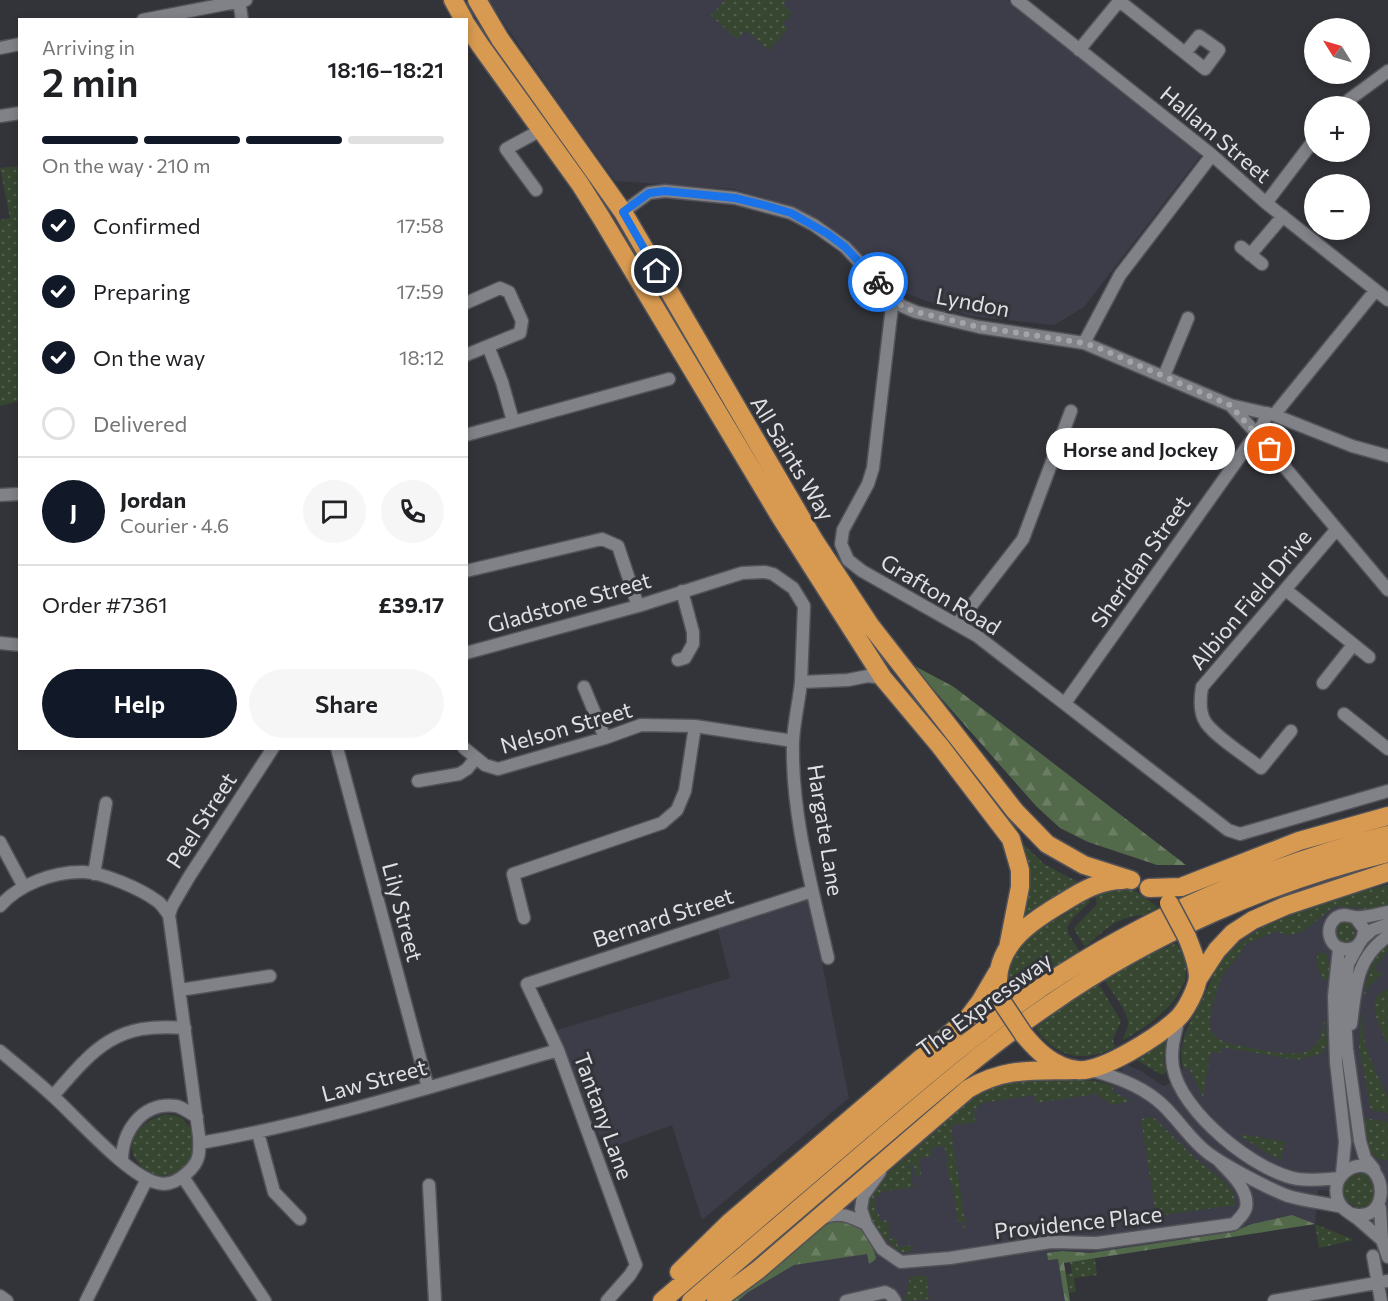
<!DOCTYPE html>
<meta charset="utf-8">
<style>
:root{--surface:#fff;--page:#f6f6f6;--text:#202124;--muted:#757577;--line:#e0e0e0;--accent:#111827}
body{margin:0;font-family:Commissioner,sans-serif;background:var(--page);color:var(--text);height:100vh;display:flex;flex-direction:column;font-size:22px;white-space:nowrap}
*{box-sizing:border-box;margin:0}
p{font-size:20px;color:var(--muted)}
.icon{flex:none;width:33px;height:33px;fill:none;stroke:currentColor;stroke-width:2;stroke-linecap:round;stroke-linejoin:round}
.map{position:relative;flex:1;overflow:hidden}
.side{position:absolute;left:18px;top:18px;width:450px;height:732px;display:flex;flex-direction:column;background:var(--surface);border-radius:0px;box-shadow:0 3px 9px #0003}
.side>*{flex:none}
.needle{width:39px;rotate:307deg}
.buttons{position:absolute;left:1304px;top:18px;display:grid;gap:12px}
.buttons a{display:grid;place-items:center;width:66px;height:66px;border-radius:50%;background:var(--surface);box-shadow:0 3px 9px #0003;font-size:30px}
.pin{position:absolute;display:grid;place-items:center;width:51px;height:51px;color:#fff;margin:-26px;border:3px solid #fff;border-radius:50%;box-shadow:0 2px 6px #0007}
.courier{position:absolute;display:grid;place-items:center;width:60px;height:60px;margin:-30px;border:4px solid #1a73e8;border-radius:50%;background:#fff;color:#222;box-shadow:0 2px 8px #0007}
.bubble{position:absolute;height:42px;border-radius:21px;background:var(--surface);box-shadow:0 3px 9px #0003;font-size:20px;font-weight:600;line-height:42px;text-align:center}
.head em{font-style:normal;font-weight:600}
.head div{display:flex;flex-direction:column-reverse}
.head{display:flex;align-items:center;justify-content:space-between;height:102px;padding:0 24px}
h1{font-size:39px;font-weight:600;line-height:45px}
.bar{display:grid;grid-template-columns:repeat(4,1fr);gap:9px 6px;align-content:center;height:72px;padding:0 24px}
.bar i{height:8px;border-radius:4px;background:var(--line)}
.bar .on{background:var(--accent)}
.bar p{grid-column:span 4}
.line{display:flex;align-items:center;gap:15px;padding:0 24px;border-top:2px solid var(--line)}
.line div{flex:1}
.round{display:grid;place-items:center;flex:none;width:63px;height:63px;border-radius:32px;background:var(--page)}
ol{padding:0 24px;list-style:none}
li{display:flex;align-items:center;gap:18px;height:66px}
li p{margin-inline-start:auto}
li .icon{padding:6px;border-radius:50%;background:var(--accent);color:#fff;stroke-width:4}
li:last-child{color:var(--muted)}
li i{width:33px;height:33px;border:3px solid var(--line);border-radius:50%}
.button{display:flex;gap:12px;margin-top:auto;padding:12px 24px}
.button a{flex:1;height:69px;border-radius:36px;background:var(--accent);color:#fff;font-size:24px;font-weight:600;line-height:69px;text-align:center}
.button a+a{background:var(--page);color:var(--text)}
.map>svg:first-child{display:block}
</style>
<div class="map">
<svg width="1388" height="1301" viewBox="0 0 1388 1301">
<defs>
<pattern id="green-dots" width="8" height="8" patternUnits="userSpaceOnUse" patternTransform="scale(1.5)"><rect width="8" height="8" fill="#364630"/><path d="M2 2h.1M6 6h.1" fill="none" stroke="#53604e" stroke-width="1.8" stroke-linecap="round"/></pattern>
<pattern id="forest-firs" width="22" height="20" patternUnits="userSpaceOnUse" patternTransform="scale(1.5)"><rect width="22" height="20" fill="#52694a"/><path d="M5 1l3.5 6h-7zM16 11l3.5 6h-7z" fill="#6b7e64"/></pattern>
</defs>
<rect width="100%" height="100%" fill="#333439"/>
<path fill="#3d3d49" d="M488 0H1007L1201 155 1084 307 1054 325 970 316 896 290 846 242 795 210 734 189 615 181 565 112Z
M1388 885V1257L1360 1192 1318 1190 1315 1224 1064 1263 1070 1301H716L940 1112 977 1098 1050 1080 1113 1086 1125 1064 1143 1072 1163 1086 1172 1082 1183 1069 1181 1048 1186 1030 1200 1005 1218 965 1234 946 1250 933 1273 922 1366 890Z
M809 898 849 1098 702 1220 672 1125 605 1150 557 1030 730 978 717 927Z"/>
<path fill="url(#green-dots)" d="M725 0H787L783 5 792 13 783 24 788 29 769 50 746 30 737 39 711 16Z
M19 166V401L0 406V220L10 218 0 168Z
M1020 841 1044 864 1078 882 1018 920Z
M1388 885V909L1376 910 1337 906C1319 913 1301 946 1277 931L1244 945C1241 958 1229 964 1223 975 1217 986 1207 1019 1211 1031 1214 1038 1223 1041 1230 1044 1248 1046 1295 1060 1310 1050 1321 1042 1323 1028 1325 1016L1327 1045 1321 1054 1296 1060 1222 1047 1221 1053 1214 1052 1210 1054 1203 1098 1189 1068 1183 1069C1178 1043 1188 1025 1200 1004 1208 991 1211 975 1220 963 1255 917 1334 897 1388 885Z
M1118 888 1135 891 1158 907 1152 911H1147L1148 914C1114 918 1109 926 1085 947L1074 929 1075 927 1097 904 1095 894Z
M1088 899 1090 902 1072 919 1067 927 1069 935 1080 952 1012 994C993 941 1056 924 1088 899Z
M1335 932a10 10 0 1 1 20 0a10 10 0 1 1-20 0Z
M1176 943C1181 951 1186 959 1186 969 1187 1000 1147 1027 1123 1040 1124 1034 1129 1028 1128 1022 1128 1012 1110 989 1104 980L1163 947 1164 949Z
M1388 945V951L1374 969 1383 974 1369 986 1364 996C1367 975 1371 959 1388 945Z
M1320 952 1327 954 1329 965V980H1323C1320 970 1312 961 1320 952Z
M1098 983 1121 1021 1113 1039 1115 1047C1083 1064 1055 1057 1035 1028L1047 1019 1045 1017Z
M1388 989V1044C1380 1027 1362 998 1388 989Z
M1362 1009 1365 1044 1375 1071 1388 1097V1113L1371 1110 1359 1048Z
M1167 1036 1164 1059 1166 1073 1162 1075 1132 1057Z
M1040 1077 1097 1081 1114 1086 1112 1091 1131 1101 1112 1105 1096 1094 1036 1103 1035 1095 982 1103 974 1110 975 1122 958 1125 957 1122 951 1128 966 1229H964L963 1222H958L952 1182H950L946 1162H949L944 1146 931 1148 932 1156 919 1159 921 1175 916 1176 914 1165H910L913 1187 880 1192V1196L874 1197 876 1214H879L880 1221 888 1220 890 1239 896 1238 898 1247 914 1245 909 1253C898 1253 892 1246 886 1238L883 1239 871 1219 866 1202 874 1185 936 1131 951 1111 987 1084Z
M166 1114C170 1115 175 1115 179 1117 195 1125 199 1152 187 1165 174 1180 150 1179 139 1164 120 1140 143 1120 166 1114Z
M1153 1117 1195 1158 1225 1182 1234 1195 1235 1205 1156 1216 1141 1119Z
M1365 1118 1388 1122V1160C1365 1161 1367 1134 1365 1118Z
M1242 1134 1285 1142 1281 1160 1264 1151 1242 1137Z
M1343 1190a17 17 0 1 1 34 0a17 17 0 1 1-34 0Z
M1315 1224 1354 1240 1319 1248Z
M1095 1258 1097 1275 1074 1278 1076 1292 1069 1293 1066 1274 1072 1273 1070 1262Z
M926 1275 929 1299 905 1301 910 1277Z"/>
<path fill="url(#forest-firs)" d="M911 664 954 687 1186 865H1157L1088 842 1060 828 1036 806Z
M1292 1215 1315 1224 1064 1263 1070 1301H1065L1058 1259 1048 1260 1047 1253 1062 1251 1090 1253 1233 1232 1252 1224Z
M844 1219 863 1228 874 1244 872 1246 876 1257 875 1260 869 1264 867 1254 794 1265 747 1293 738 1301H727L823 1223Z"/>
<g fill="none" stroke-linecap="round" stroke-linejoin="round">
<defs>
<path id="minor" d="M1017 0 1212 155 1266 203 1388 300
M239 1 242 20
M143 20 246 0
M0 48 20 44
M1079 50 1116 5 1122 3 1205 69 1219 50 1199 36 1185 53
M1344 106 1350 99 1388 71
M0 116 20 113
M536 190 506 149 541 130
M1266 203 1314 140
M623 212 649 193 665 191 735 198 791 213 814 225 845 247 893 298 902 306 916 312 979 327 1084 343 1230 405 1274 415 1352 446 1388 456
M1241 247 1262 264
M1250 255 1283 216
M893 298 873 468 868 484 843 530 841 544 848 560 862 571 977 636 1228 830 1240 834 1388 791
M466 303 500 288 509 292 522 321 520 333 466 355
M1084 343 1120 275 1212 155
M488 346 502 382 513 421
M1164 376 1188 318
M1231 406 1256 433 1388 590
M1274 415 1375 291
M466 435 669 379
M0 495 20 494
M466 571 602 539 618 546 638 606
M1286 590 1369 657
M957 624 1023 539 1071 411
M0 643 20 645
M466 653 638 606 742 573 765 572 773 574 793 588 804 606 801 682
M678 660 685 658 693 644V632L682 591
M1323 683 1353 645
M584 687 605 738
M1065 703 1263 424 1267 413
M1344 714 1388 749
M1291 731 1261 768C1246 756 1217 738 1206 723 1199 713 1200 699 1202 687L1336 530
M337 748 428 1088
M464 748 485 765 498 769 605 738 641 725 695 726 793 741
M418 781 459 774 467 769 476 758
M0 842 24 887
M94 874 106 803
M0 906C19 884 55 871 84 872 104 873 141 889 157 901 162 904 165 910 169 915L199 1136C200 1153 200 1162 187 1173 179 1180 168 1186 158 1183 129 1177 79 1120 56 1099 38 1082 19 1067 0 1051
M169 915 172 906 189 877 273 748
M1355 917 1364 929C1364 940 1357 951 1344 949 1328 947 1324 926 1337 917 1344 913 1348 916 1355 917 1365 918 1378 914 1388 912
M524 918 513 874 662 823 677 810 685 791 695 726
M1362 939 1372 930 1388 924
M1359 944 1348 964 1344 1004 1347 1049 1360 1141 1365 1158 1374 1169
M1339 948 1334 996 1336 1062 1345 1142 1342 1174
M828 958C812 887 791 814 793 741 794 722 799 701 801 682L848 680 868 676 883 678
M180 990 270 976
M1179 1018C1175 1034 1170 1050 1173 1067 1180 1111 1255 1172 1298 1179 1312 1181 1326 1179 1340 1178
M1351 1024C1356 988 1355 959 1388 936
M1091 1070C1115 1077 1137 1084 1157 1100 1176 1115 1188 1138 1208 1153 1224 1165 1269 1189 1288 1196 1305 1201 1325 1203 1342 1207
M53 1096C95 1047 116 1022 185 1028
M258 1133 274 1192 300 1219
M200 1143C321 1122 440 1084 558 1050
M122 1161C122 1131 142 1102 176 1106 182 1107 191 1114 197 1117
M880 1172 863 1196 861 1209 866 1224 882 1249 901 1262 950 1258 1051 1242 1097 1243 1234 1224C1238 1219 1244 1215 1246 1208 1250 1189 1228 1171 1217 1159
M183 1177 265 1301
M429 1185 435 1301
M1380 1208 1382 1240 1388 1257
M1353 1214C1388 1223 1388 1170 1364 1166 1356 1165 1349 1168 1343 1174 1334 1183 1334 1198 1343 1208 1347 1212 1353 1215 1358 1219 1366 1226 1374 1233 1382 1240
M822 1218C839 1211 850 1216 866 1224
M1373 1256 1381 1301
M0 1296 7 1301
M86 1301 147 1179
M607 1301 630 1275 636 1265 558 1050 527 984 812 891
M846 1301 885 1292 891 1295 895 1301
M1274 1301 1388 1281"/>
<path id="highway" d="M453 0 464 20
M477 0 500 39 623 212 814 540 870 625 1015 811 1047 844 1084 865 1131 880
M466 24 480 45 580 184 602 219 781 518 883 678 940 746 1011 839 1020 870V887L1008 948
M1149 888 1181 887 1299 841 1388 816
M1198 979 1217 950 1233 933 1253 920 1285 906 1388 872
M998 983C997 943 1033 920 1064 902 1083 890 1101 880 1123 880
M1024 1035C1038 1052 1054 1067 1077 1070 1102 1073 1159 1036 1178 1018 1186 1010 1197 989 1198 977 1198 963 1192 950 1187 937
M679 1272 730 1222 968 1018 980 1002 997 973
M662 1301C728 1244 795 1188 861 1131 920 1081 978 1031 1042 987 1146 917 1266 866 1388 835
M691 1301C749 1251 808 1201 866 1151 926 1100 985 1048 1050 1004 1149 935 1271 881 1388 853
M716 1301 758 1270 968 1089C1005 1067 1034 1071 1075 1070"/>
</defs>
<use href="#minor" stroke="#525258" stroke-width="15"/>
<use href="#highway" stroke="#525258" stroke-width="21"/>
<use href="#minor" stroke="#818288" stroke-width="12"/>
<use href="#highway" stroke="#d79a50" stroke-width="18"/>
<defs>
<path id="highway-bridge" d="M1169 903 1187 937
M1002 1002 1024 1035"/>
</defs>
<use href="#highway-bridge" stroke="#525258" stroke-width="21" stroke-linecap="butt"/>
<use href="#highway-bridge" stroke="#d79a50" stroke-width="18"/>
</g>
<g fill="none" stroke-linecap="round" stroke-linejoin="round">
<path stroke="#a3a4a8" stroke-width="6" stroke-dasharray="0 10.8" d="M878 282 902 306 916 312 979 327 1084 343 1101 349 1230 405 1270 449"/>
<path stroke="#1a73e8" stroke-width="8" d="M657 271 623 212 649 193 665 191 735 198 764 205 791 213 828 234 845 247 878 282"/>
</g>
<g text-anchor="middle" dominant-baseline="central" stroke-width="6" stroke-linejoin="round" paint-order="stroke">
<g font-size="22" fill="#e0e0e4" stroke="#333439">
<text transform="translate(1216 134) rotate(40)">Hallam Street</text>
<text transform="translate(973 302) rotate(11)">Lyndon</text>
<text transform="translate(793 458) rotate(59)">All Saints Way</text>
<text transform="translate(1140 561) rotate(-55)">Sheridan Street</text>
<text transform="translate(941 594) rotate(31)">Grafton Road</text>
<text transform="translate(1250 599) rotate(-50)">Albion Field Drive</text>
<text transform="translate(569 602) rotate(-16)">Gladstone Street</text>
<text transform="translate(566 727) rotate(-16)">Nelson Street</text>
<text transform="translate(201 820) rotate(-57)">Peel Street</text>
<text transform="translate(826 830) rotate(81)">Hargate Lane</text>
<text transform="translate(403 912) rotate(75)">Lily Street</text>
<text transform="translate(663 917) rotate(-18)">Bernard Street</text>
<text transform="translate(984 1004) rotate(-36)">The Expressway</text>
<text transform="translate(374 1080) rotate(-15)">Law Street</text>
<text transform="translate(604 1116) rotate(70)">Tantany Lane</text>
<text transform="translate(1078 1222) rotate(-6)">Providence Place</text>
</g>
</g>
</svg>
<div class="buttons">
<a><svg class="needle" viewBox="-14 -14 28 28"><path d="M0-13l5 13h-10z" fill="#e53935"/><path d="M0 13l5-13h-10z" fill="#757577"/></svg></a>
<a>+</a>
<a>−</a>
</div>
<div class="pin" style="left:1270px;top:449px;background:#ea580c"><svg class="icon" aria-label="bag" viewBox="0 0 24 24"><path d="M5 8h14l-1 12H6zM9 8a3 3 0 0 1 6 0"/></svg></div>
<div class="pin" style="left:657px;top:271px;background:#1f2937"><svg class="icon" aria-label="home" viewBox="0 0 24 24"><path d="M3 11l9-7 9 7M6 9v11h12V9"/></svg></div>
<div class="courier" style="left:878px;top:282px"><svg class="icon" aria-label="bike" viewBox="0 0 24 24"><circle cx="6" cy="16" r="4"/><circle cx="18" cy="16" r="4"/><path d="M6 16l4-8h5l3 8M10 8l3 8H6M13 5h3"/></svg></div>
<div class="bubble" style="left:1046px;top:428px;width:189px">Horse and Jockey</div>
<section class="side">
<div class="head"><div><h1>2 min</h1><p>Arriving in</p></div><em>18:16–18:21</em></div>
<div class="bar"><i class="on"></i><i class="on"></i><i class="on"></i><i></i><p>On the way · 210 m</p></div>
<ol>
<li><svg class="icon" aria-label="check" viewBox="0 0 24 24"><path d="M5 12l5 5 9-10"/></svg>Confirmed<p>17:58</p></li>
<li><svg class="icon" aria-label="check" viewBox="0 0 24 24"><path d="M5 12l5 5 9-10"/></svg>Preparing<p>17:59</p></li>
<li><svg class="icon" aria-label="check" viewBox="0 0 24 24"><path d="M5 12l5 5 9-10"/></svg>On the way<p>18:12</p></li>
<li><i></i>Delivered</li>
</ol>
<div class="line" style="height:108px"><b class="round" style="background:var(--accent);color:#fff">J</b><div><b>Jordan</b><p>Courier · 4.6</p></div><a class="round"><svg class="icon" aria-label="chat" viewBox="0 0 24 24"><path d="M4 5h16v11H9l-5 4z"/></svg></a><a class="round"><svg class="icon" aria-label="phone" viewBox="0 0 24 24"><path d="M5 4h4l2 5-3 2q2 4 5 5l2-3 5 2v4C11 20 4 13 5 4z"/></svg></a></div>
<div class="line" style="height:78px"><div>Order #7361</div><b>£39.17</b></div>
<div class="button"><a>Help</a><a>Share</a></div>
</section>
</div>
